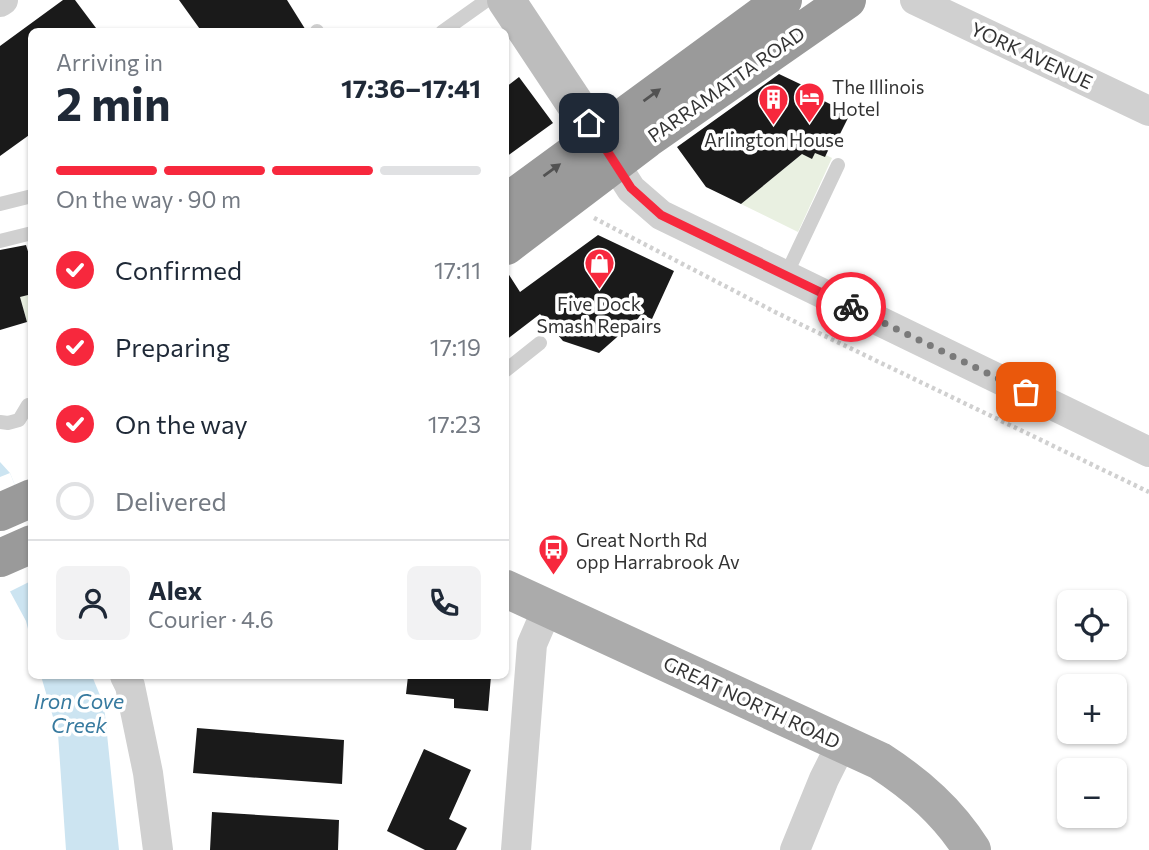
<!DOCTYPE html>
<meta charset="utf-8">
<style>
:root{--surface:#fff;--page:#f2f2f3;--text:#1f2937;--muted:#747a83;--line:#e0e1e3;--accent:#f7283d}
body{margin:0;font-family:Commissioner,sans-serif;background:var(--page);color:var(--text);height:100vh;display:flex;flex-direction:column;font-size:26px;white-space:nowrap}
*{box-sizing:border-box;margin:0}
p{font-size:23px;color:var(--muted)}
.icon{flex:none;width:38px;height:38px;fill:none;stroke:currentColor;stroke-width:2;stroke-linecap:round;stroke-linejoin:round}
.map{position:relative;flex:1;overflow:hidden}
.drawer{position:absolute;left:28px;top:28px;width:481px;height:651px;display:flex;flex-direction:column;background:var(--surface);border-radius:10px;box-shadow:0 2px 5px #0004}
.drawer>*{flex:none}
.fabs{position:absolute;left:1057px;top:590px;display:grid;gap:14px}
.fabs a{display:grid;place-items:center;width:70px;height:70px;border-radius:10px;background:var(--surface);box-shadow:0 2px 5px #0004;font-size:35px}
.pin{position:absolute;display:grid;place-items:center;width:60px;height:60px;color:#fff;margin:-30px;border-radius:14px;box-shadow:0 4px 10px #0006}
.courier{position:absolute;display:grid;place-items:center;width:70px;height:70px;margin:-35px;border:5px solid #f7283d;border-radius:50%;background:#fff;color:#222;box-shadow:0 2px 9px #0007}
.overview em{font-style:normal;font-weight:700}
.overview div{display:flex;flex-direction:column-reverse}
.overview{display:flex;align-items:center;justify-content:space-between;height:119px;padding:0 28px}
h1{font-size:46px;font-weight:700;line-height:52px}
.bar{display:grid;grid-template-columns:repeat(4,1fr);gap:10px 7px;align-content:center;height:84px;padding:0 28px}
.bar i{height:9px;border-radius:5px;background:var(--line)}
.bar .selected{background:var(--accent)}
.bar p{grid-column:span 4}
.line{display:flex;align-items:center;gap:18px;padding:0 28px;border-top:2px solid var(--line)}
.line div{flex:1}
.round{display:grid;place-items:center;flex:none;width:74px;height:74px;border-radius:10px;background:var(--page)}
ol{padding:0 28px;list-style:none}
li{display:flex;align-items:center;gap:21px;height:77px}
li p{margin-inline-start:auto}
li .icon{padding:7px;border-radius:50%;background:var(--accent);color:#fff;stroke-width:4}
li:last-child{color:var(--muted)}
li i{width:38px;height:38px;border:4px solid var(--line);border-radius:50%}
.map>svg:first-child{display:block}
</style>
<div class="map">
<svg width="1149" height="850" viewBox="0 0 1149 850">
<rect width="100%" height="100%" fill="#fff"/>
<path fill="#e9f0e1" d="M816 150 832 158 798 232 741 204 802 154Z
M31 294V321L27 322 20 297Z"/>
<path fill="#cce4f1" d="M0 462 10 473 31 525V641L26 621 0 573Z
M41 676H92L104 705 119 850H66L58 734Z"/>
<path fill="#fff" d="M10 473 31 525V581L7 593 0 581V477Z"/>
<path fill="#1a1a1a" d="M63 0H75L99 32H32V133L0 156V46Z
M179 0H287L307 32H202Z
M779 74 817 92 814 96 850 114 836 142 833 140 825 157 815 153 812 159 802 154 741 204 706 187 677 147Z
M519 77 553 123 506 157V87Z
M598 235 674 271 652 319 642 315 599 353 563 341 540 314 506 340V270L520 292Z
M26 245 32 264V294L20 297 27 322 0 330V250Z
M408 676H491L488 711 454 708V699L406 694Z
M197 728 344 740 342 784 193 773Z
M424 749 471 770 449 819 467 828 456 850H425L387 831Z
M212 812 339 820 338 850H210Z"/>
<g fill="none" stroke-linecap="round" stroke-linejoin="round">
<path stroke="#d0d0d0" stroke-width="4.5" stroke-dasharray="3.5 3.5" stroke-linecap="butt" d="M594 218 775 312 1149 492"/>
<path stroke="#d0d0d0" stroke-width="14" d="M317 31V32
M442 32 487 0
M0 204 32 196
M0 241 32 233
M786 275 838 165
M506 370 540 343
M0 422 8 423 19 420 28 405"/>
<path stroke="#d0d0d0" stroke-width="30" d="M915 0 1149 111
M0 2 3 0
M615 164 631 189 661 215 1149 452
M125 676 130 686 148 773 158 850
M516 850 532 644 548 607
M795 850 824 779 842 743"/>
<path stroke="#bdbdbd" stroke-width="38" d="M506 0 615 164"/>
<path stroke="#ababab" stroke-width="38" d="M506 589 880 761C917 785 948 812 972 850"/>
<path stroke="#9a9a9a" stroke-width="38" d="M506 203 783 0
M506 246 647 139 847 0
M0 512 32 498
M0 558 32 544"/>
</g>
<defs><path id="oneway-solid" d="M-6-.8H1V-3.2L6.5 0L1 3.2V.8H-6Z" transform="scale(1.75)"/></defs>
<g fill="#525252">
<use href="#oneway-solid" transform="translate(652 95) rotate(-36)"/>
<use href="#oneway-solid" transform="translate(552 170) rotate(-36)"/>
</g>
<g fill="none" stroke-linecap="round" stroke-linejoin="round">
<path stroke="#7a7a7a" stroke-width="7" stroke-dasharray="0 12.6" d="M851 307 1026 392"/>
<path stroke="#f7283d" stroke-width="9" d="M589 123 631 188 661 215 851 307"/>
</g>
<defs>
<symbol id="hotel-pin" viewBox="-11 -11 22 30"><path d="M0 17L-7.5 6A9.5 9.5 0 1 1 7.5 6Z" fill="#f7283d" stroke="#fff"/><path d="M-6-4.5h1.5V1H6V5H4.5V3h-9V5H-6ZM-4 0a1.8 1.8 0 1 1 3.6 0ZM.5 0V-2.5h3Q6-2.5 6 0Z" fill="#fff"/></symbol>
<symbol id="building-pin" viewBox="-11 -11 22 30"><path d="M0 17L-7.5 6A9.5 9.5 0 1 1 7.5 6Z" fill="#f7283d" stroke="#fff"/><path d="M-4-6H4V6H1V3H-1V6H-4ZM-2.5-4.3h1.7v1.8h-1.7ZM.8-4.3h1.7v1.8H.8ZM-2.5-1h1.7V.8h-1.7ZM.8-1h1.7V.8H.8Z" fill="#fff"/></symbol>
<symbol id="shop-pin" viewBox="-11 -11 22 30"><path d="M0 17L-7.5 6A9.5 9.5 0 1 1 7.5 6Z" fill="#f7283d" stroke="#fff"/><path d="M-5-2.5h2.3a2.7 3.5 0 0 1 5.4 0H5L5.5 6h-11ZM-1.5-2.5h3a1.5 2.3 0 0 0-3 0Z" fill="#fff"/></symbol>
<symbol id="bus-pin" viewBox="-11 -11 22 30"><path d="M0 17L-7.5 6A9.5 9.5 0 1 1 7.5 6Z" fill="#f7283d" stroke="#fff"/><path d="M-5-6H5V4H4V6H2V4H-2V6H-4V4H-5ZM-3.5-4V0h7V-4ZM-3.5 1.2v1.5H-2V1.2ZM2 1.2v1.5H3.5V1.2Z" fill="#fff"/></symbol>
</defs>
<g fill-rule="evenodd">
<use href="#hotel-pin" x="792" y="80" width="35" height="47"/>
<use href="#building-pin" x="756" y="82" width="35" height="47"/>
<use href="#shop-pin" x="582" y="246" width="35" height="47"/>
<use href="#bus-pin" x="536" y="532" width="35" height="47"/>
</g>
<g text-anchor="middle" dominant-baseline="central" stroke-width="7" stroke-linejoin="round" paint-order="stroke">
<g font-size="19" fill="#333" stroke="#fff">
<text transform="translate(1032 55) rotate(25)">YORK AVENUE</text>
<text transform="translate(726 84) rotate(-35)">PARRAMATTA ROAD</text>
<text transform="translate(752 702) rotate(25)">GREAT NORTH ROAD</text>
</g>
<g font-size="19" fill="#333" stroke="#fff" text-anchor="start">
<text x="832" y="86">The Illinois<tspan x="832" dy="22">Hotel</tspan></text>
<text x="774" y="139" text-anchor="middle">Arlington House</text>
<text x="599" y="303" text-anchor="middle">Five Dock<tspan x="599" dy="22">Smash Repairs</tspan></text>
<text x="576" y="539">Great North Rd<tspan x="576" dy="22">opp Harrabrook Av</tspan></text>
</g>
<g font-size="21" font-style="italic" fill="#377a9f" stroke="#fff">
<text x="79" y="700">Iron Cove<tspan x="79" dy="24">Creek</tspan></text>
</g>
</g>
</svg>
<div class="fabs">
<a><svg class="icon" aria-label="locate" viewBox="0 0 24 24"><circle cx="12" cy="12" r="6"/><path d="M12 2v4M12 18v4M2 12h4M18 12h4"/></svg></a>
<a>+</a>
<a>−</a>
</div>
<div class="pin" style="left:1026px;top:392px;background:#ea580c"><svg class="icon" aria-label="bag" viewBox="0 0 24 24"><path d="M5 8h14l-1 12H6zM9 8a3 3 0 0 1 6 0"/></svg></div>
<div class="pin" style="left:589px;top:123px;background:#1f2937"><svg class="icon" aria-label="home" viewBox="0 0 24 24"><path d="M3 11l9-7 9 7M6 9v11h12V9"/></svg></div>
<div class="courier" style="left:851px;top:307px"><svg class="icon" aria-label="bike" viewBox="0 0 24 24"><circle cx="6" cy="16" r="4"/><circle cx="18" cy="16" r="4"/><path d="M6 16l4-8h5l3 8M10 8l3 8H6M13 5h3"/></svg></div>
<section class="drawer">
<div class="overview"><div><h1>2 min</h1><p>Arriving in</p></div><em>17:36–17:41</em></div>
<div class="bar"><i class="selected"></i><i class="selected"></i><i class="selected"></i><i></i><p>On the way · 90 m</p></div>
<ol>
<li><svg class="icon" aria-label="check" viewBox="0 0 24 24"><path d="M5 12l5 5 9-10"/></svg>Confirmed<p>17:11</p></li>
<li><svg class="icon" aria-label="check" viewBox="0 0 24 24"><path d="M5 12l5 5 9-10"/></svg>Preparing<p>17:19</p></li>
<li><svg class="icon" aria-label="check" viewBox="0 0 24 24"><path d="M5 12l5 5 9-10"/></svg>On the way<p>17:23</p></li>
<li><i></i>Delivered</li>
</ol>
<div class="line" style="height:126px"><a class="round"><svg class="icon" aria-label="person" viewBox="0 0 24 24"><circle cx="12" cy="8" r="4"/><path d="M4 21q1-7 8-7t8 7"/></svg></a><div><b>Alex</b><p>Courier · 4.6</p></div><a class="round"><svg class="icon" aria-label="phone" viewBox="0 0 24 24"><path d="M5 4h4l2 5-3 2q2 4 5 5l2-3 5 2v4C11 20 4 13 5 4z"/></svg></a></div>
</section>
</div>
